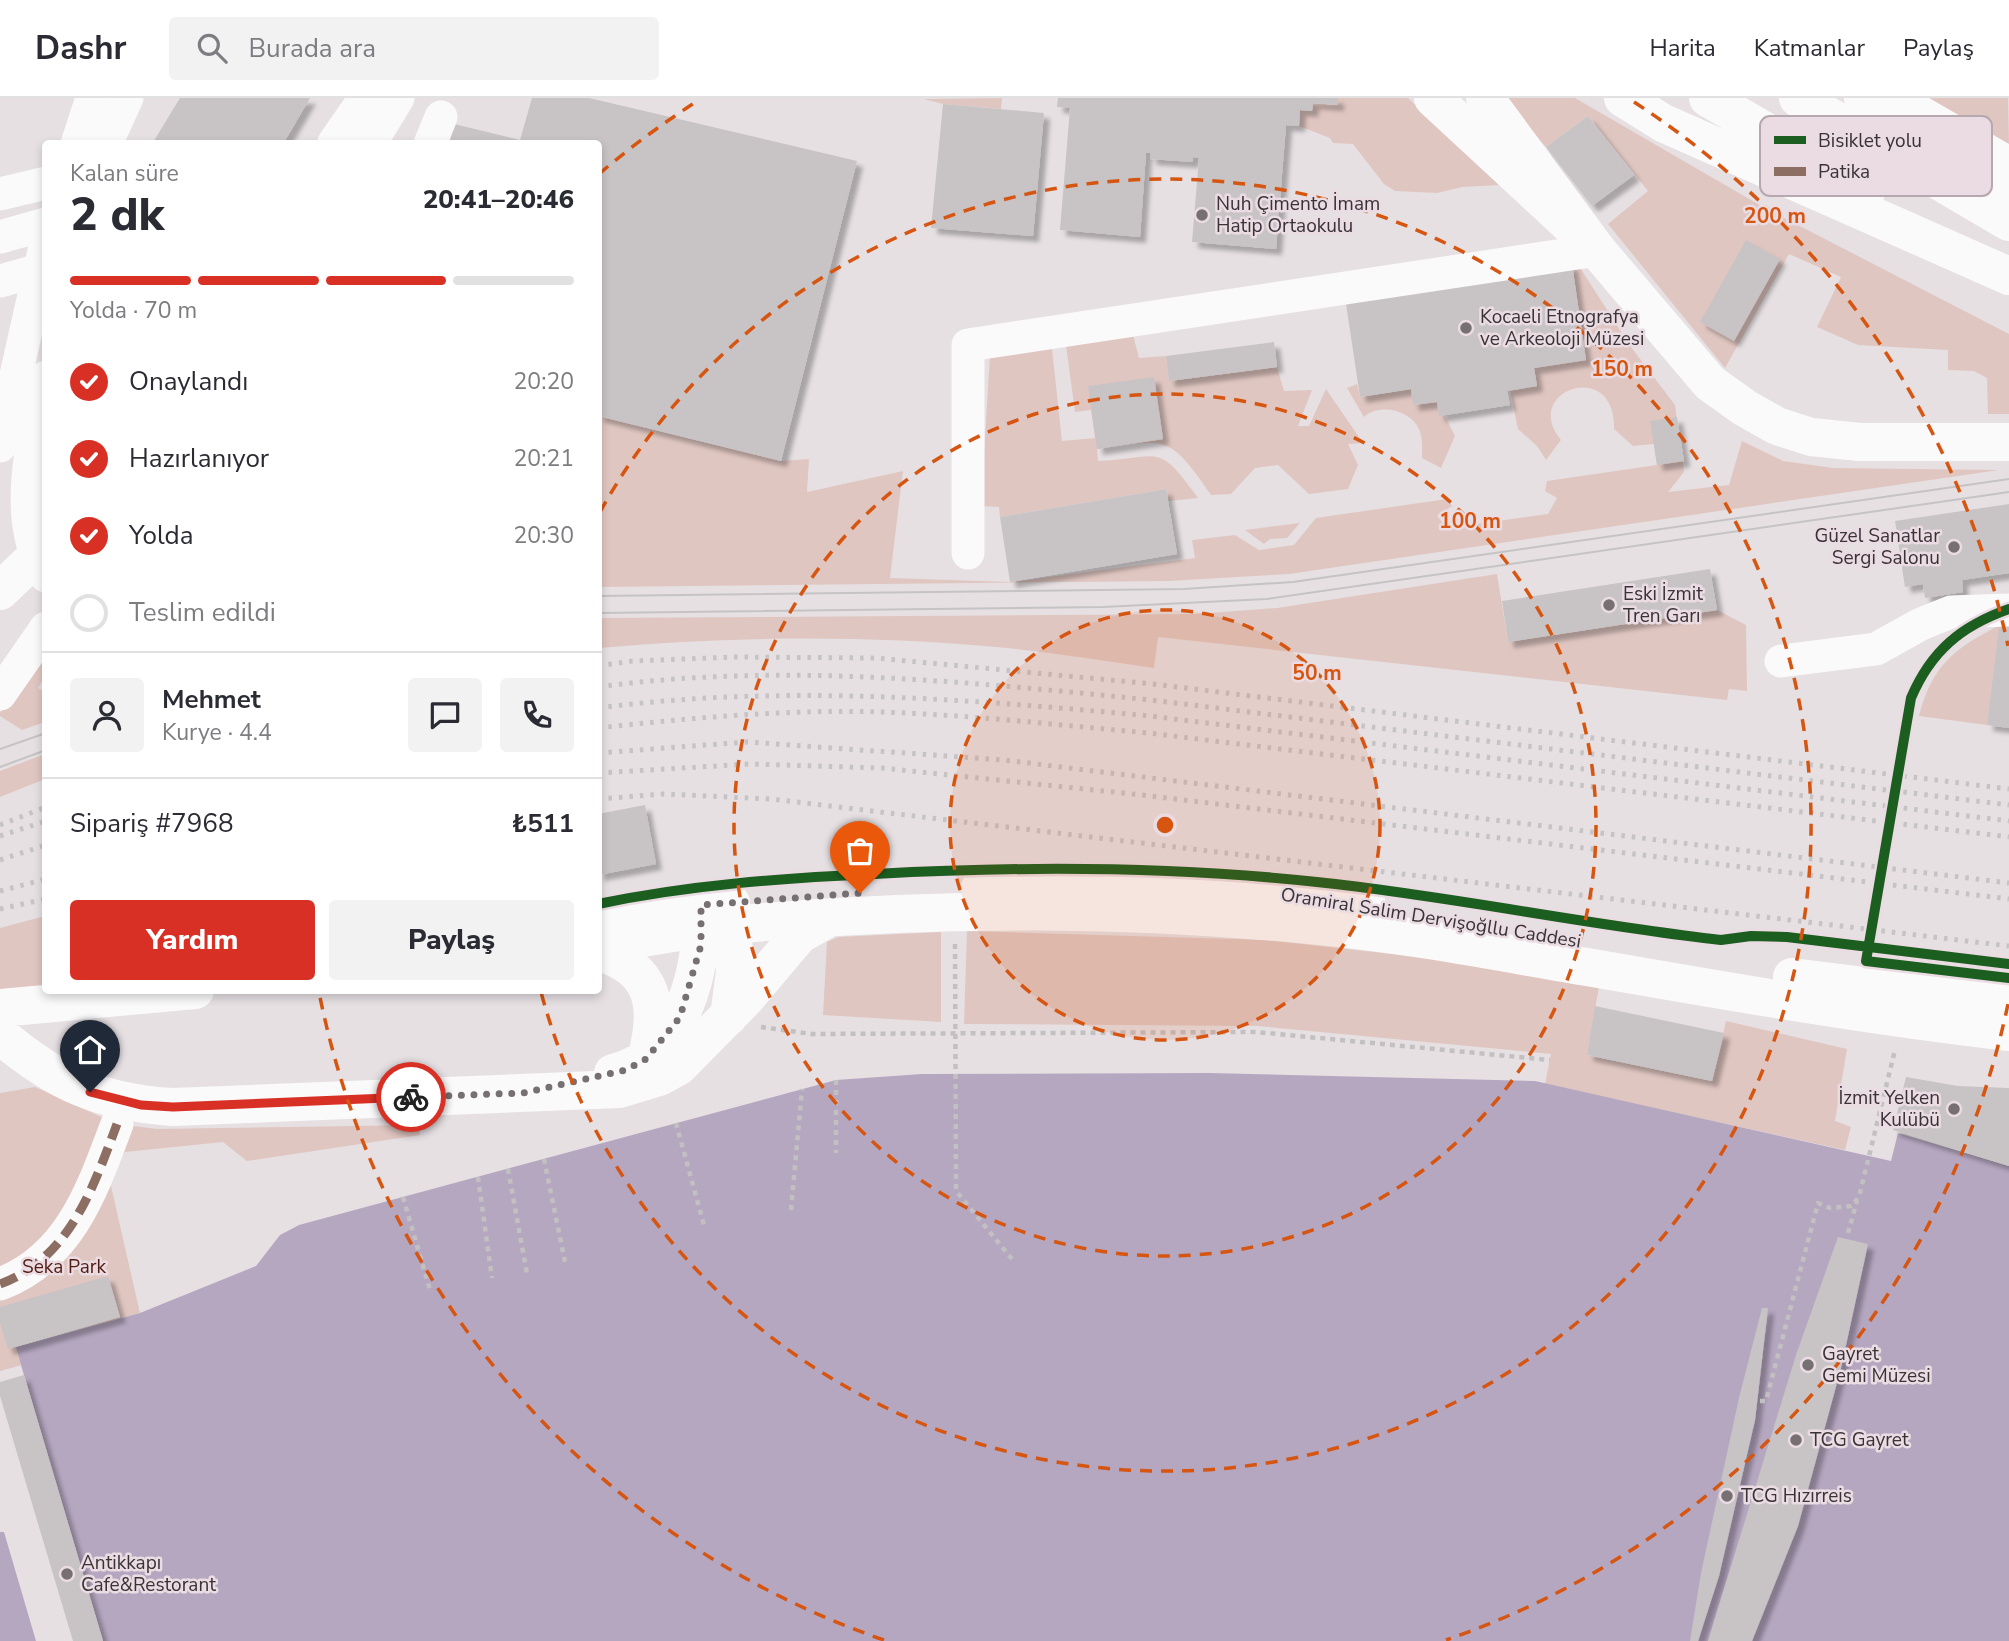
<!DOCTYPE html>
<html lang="tr">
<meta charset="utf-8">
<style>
:root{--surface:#fff;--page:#f2f2f3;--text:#2b2b33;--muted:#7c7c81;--line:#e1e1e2;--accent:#d93025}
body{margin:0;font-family:"Nunito Sans",sans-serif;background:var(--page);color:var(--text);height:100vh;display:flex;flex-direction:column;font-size:26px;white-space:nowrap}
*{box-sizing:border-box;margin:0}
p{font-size:23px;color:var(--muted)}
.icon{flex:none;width:38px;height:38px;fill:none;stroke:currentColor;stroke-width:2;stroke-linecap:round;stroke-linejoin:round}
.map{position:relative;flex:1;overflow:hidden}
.drawer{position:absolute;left:42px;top:42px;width:560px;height:854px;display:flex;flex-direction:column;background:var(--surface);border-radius:7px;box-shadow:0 4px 10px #0003}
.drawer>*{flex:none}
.pin{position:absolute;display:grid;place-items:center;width:60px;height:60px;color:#fff;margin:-72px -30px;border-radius:50% 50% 50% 0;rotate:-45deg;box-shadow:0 0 7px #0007}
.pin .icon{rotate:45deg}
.courier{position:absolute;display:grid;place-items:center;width:70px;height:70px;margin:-35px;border:5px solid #d93025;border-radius:50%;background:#fff;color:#222;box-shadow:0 2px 9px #0007}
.overview em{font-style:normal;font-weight:800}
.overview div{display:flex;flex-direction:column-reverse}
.overview{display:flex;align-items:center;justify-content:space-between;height:119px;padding:0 28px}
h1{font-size:46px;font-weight:800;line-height:52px}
.bar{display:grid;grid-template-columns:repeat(4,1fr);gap:10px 7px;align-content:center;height:84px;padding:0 28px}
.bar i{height:9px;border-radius:5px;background:var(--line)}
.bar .on{background:var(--accent)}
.bar p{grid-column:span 4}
.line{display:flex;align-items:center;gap:18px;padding:0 28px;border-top:2px solid var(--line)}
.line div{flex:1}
.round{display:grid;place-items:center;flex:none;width:74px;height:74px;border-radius:7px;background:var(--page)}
ol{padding:0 28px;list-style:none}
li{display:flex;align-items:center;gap:21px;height:77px}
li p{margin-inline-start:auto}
li .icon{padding:7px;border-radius:50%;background:var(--accent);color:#fff;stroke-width:4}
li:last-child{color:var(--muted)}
li i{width:38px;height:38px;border:4px solid var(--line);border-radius:50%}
.button{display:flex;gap:14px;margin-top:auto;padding:14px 28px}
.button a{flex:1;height:80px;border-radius:7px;background:var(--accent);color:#fff;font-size:28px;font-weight:800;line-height:80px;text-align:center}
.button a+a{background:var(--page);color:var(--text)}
header{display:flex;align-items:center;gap:42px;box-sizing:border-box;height:98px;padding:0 35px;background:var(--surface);border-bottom:2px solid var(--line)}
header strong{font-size:33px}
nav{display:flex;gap:38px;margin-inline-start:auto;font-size:24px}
.search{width:490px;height:63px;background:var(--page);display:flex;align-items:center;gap:18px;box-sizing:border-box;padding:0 24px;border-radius:7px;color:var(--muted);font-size:26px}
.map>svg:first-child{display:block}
</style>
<header>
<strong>Dashr</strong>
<div class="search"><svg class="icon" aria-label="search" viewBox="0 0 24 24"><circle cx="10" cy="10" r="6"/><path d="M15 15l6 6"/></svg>Burada ara</div>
<nav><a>Harita</a><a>Katmanlar</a><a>Paylaş</a></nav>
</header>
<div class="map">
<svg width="2009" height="1543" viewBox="0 0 2009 1543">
<defs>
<filter id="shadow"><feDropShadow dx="6" dy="6" stdDeviation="2" flood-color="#0004"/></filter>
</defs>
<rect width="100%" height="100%" fill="#e6e0e3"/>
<path fill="#e0c6c1" d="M1002 0 1001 11 943 6 924 1Z
M1338 0H1408L1500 87 1462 89 1437 95 1395 93 1384 86 1353 46 1333 45 1330 40 1299 28 1300 12 1312 13 1313 5 1337 7Z
M1503 0H1575L1763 109 2009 236V316H1988L1987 280 1974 273 1948 272V252L1858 247 1817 229 1841 179 1789 156 1725 270 1608 126 1648 93 1588 18 1546 49Z
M1925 0H2008L2009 49Z
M1577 165 1631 249 1675 307 1684 374 1668 394 1729 387 1742 343 1783 363 1833 370 1999 372 1289 476 1169 483 599 489V318L781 363 809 361 807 394 903 373 890 480 1010 484 1195 460 1192 442 1235 437 1259 452 1294 447 1316 420 1447 401 1452 408 1437 418 1447 430 1548 416 1557 400 1545 393 1547 383 1657 367 1654 346 1633 348 1614 331C1616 259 1520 293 1561 342L1546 362 1537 348 1518 331 1510 292 1443 303 1445 318 1455 338 1441 370 1422 360C1422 351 1423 340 1419 331 1410 312 1380 305 1364 319L1347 290 1357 286 1360 299 1411 291 1414 307 1537 288 1534 270 1586 262 1572 166Z
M1133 237 1139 260 1166 258 1169 283 1277 269 1284 293 1312 292 1298 328H1309L1326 291 1363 345 1348 346 1358 367 1348 391 1309 396 1278 367 1255 370 1231 396 1211 397C1169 336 1168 341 1097 351L1098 363C1161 360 1157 343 1198 400L1169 403 1166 391 1000 419 999 409 981 408 990 257 1052 251 1062 343 1095 340 1091 312 1075 314 1066 247Z
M1300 425 1287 440 1270 441 1264 446 1245 432Z
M1497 476 1508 544 1717 512 1746 527 1747 593 1729 591 1727 602 1158 539 1154 570C1102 563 1049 554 996 549 864 537 731 538 599 550L598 520 1196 516 1277 510Z
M2000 527 1987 627 1919 618C1932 567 1955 550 2000 527Z
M45 547V579L38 590 45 594V624L22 632 0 618V615Z
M45 656V681L0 699V673Z
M45 818V889L0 894V830Z
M967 833 1265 842 1428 860 1599 889 1587 957 1712 983 1726 923 1847 951 1835 1023 1851 1029 1845 1052 1545 986 1551 956 1258 928 964 926Z
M941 834V924L823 917 827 844 838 839Z
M35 989 117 1026 157 1031 419 1027 420 1037 247 1063 223 1044 125 1054 108 1075 140 1215 17 1248 21 1267 0 1273V995Z"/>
<path fill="#b6a7c1" d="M1209 975 1535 983 1891 1063 1898 1035 2009 1068V1543H0V1273L21 1267 16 1249 140 1215 256 1168 280 1137 299 1127 836 982 922 976Z"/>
<path fill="#e6e0e3" d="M21 1267 103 1543H36L4 1434H0V1273Z"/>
<path fill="#c8c3c5" filter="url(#shadow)" d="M180 0H310L283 46H152Z
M532 0H589L857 63 781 363 598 318V46H449L454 26 520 42Z
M1058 0H1338V7L1313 5 1312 13 1300 12 1299 28 1286 27 1276 151 1192 144 1199 60 1193 59V64L1150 61 1151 55H1146L1140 139 1060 132 1070 10 1057 9Z
M943 6 1044 15 1033 138 931 130Z
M1588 18 1634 77 1592 108 1546 49Z
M1746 142 1780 161 1734 243 1700 224Z
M1572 166 1586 262 1534 270 1537 288 1507 293 1510 307 1439 318 1437 304 1413 307 1411 291 1360 299 1345 199Z
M1274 244 1277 269 1169 283 1166 258Z
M1154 279 1163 341 1097 351 1088 288Z
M1677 319 1684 363 1657 367 1650 323Z
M1166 391 1177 456 1010 484 1000 419Z
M2009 406V475L1962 482 1963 494 1925 500 1923 486 1905 489 1895 423Z
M1710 471 1717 512 1508 544 1502 503Z
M2000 521 2009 522V630L1987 627Z
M645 707 656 766 598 777V716Z
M1595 908 1724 935 1712 983 1587 957Z
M1906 979 1958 988 2009 990V1068L1893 1032Z
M1838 1139 1868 1146 1841 1270 1798 1428 1752 1543H1708L1796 1257Z
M108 1178 120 1219 8 1251 0 1225V1209Z
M1762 1210H1768L1755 1322 1719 1478 1698 1543H1690L1701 1475 1739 1300Z
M24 1277 103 1543H73L0 1298V1284Z"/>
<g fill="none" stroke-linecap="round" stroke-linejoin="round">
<path stroke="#c2c0c1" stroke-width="4.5" stroke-dasharray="5 5" stroke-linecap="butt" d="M955 846 956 1093 1012 1161
M761 929 812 936 1256 934 1550 962
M836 982V1055
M676 1025 705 1131
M544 1061 565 1164
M508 1071 527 1176
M478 1079 492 1180
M403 1099 430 1192
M791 1112 802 991
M1848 1135 1857 1103
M1760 1303H1766L1818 1105 1830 1110 1851 1108 1859 1099 1895 952"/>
<path stroke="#fbfafb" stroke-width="33" d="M77 46 92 0
M106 46 127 0
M370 46 398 0
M430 46 441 19
M0 96 46 85
M0 139 46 126
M0 183 40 172
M46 279C33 342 11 419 46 478
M0 348 46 144
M968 455V247L1597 152
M1781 563 1876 551 1921 526 1951 514 2009 512
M0 596 46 530
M0 1186C70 1160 93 1090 117 1026"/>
<path stroke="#fbfafb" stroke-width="38" d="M1485 0 1597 152 1710 285 1745 310 1777 328 1811 339 1860 344H2009
M1898 4 2009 68
M336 46 368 0
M0 493 46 449
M980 790C1109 787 1239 789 1367 807
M598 821 683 809
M598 848C643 840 688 831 732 827 930 808 1142 809 1339 830 1424 839 1508 856 1593 870 1731 894 1869 918 2009 934
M598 854C656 870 660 910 646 961
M1792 879 2009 906
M0 910 195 892
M729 918 735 874 731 805
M0 937C55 984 101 1005 173 1009L619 991 659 979 679 968 746 900 799 837 827 821
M613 975C683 959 704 869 701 807"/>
<path stroke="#fbfafb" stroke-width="38" d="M1433 0 1597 152
M1623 0 1663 25 2009 178
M1708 0 1867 92
M1798 0 2009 124
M1863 0 2004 93"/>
<path stroke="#c5c3c4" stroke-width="2" d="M598 498 1184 491 1293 484 2009 381
M598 515 1103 509 1267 501 2009 394
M0 651 46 635
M0 669 46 652"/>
<path stroke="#c5c3c4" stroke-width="5" stroke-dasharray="3.5 7" stroke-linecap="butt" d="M598 568 632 563 735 559 876 560 1153 586 2009 691
M598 589C782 564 968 584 1151 602L2009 707
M598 610C782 586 966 601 1150 618L2009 723
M598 630C689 620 791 611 881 614 970 617 1059 627 1148 635L2009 739
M598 655 747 644 1004 662 2009 785
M598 675 750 666 882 670 1142 697 2009 801
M598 701 663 696 771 701 2009 848
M0 727 46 709
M0 738 46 723
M0 762 46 747
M0 793 46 781
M0 811 46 801"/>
<path stroke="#8d6e63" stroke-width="9" stroke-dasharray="18 9" stroke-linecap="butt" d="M0 1186C70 1160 93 1090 117 1026"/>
<defs>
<path id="cycleway" d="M2009 511C1961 528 1931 553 1911 600L1866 863 2009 880
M598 806C689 787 782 780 875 776 1022 768 1170 768 1317 784 1452 798 1586 827 1721 842L1751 838 1787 839 2009 866"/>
</defs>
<use href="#cycleway" stroke="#eadce2" stroke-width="15"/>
<use href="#cycleway" stroke="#1b5e20" stroke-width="10"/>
</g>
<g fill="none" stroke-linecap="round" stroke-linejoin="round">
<path stroke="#767073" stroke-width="7" stroke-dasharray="0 12.6" d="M411 999 523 995 626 972 646 961 680 919 701 847V807L860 795"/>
<path stroke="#d93025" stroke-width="9" d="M90 994 141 1007 173 1009 411 999"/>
</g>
<circle cx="1165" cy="727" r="215" fill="#d65510" fill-opacity=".12"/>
<g fill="none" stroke="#d65510" stroke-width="3.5" stroke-dasharray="12 9">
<circle cx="1165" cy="727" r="215"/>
<circle cx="1165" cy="727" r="431"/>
<path d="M600 414A646 646 0 1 1 541 894"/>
<path d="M2008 906A862 862 0 0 1 1446 1542M884 1542A862 862 0 0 1 320 899M599 76A862 862 0 0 1 696 4M1634 4A862 862 0 0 1 2008 548"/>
</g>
<g fill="#767073" stroke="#eadce2" stroke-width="2.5">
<circle cx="1202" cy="117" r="7"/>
<circle cx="1466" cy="230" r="7"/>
<circle cx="1954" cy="449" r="7"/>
<circle cx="1609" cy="507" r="7"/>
<circle cx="1954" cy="1011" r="7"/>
<circle cx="1808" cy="1267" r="7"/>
<circle cx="1796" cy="1342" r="7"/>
<circle cx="1727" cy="1398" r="7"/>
<circle cx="67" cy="1476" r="7"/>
</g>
<g text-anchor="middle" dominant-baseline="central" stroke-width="5" stroke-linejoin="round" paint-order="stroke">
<g font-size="19" fill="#393336" stroke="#eadce2" text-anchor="start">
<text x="1216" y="106">Nuh Çimento İmam<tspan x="1216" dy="22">Hatip Ortaokulu</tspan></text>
<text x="1480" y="219">Kocaeli Etnografya<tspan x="1480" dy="22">ve Arkeoloji Müzesi</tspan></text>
<text x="1940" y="438" text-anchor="end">Güzel Sanatlar<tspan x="1940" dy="22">Sergi Salonu</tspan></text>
<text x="1623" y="496">Eski İzmit<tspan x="1623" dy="22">Tren Garı</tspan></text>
<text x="1940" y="1000" text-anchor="end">İzmit Yelken<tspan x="1940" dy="22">Kulübü</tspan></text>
<text x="1822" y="1256">Gayret<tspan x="1822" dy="22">Gemi Müzesi</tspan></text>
<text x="1810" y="1342">TCG Gayret</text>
<text x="1741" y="1398">TCG Hızırreis</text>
<text x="81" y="1465">Antikkapı<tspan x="81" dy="22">Cafe&amp;Restorant</tspan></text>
</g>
<g font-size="19" fill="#393336" stroke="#eadce2">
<text transform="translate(1431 820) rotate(9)">Oramiral Salim Dervişoğllu Caddesi</text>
</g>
<g font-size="19" fill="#521b11" stroke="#eadce2">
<text x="64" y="1169">Seka Park</text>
</g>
</g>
<rect x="1760" y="18" width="232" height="80" rx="10" fill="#eadce2" stroke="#b5a9ae" stroke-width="2"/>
<rect x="1774" y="38" width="32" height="8" fill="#1b5e20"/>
<rect x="1774" y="69" width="32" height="9" fill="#8d6e63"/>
<g font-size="19" fill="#393336">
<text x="1818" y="49">Bisiklet yolu</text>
<text x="1818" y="80">Patika</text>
</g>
<circle cx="1165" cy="727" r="10" fill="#d65510" stroke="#eadce2" stroke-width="3.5"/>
<g font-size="21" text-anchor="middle" font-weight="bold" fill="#d65510" stroke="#eadce2" stroke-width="5" stroke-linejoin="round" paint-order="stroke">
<text x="1775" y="125">200 m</text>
<text x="1622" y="278">150 m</text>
<text x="1470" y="430">100 m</text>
<text x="1317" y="582">50 m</text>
</g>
</svg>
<div class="pin" style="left:860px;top:795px;background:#ea580c"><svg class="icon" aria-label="bag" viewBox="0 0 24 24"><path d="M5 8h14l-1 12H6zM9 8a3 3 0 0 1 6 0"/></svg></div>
<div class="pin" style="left:90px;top:994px;background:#1f2937"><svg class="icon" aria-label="home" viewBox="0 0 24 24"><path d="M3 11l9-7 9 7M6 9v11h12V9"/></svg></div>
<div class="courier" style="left:411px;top:999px"><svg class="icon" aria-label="bike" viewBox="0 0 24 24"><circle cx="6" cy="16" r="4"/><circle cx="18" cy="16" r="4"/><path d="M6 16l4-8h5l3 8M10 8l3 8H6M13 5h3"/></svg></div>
<section class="drawer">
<div class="overview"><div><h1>2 dk</h1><p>Kalan süre</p></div><em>20:41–20:46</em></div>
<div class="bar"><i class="on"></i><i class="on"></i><i class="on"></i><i></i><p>Yolda · 70 m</p></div>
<ol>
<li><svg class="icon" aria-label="check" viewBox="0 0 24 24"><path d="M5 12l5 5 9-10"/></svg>Onaylandı<p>20:20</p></li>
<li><svg class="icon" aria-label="check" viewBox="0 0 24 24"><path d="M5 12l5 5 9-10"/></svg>Hazırlanıyor<p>20:21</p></li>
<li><svg class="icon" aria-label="check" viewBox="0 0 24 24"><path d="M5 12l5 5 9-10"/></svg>Yolda<p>20:30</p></li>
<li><i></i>Teslim edildi</li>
</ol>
<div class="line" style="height:126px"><a class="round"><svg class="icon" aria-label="person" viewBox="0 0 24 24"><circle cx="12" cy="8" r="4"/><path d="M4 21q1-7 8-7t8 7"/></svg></a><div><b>Mehmet</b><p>Kurye · 4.4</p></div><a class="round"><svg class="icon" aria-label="chat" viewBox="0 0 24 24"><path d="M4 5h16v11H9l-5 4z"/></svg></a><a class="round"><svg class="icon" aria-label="phone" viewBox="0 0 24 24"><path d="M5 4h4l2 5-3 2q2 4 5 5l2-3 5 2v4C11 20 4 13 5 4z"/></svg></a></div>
<div class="line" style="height:91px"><div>Sipariş #7968</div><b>₺511</b></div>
<div class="button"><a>Yardım</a><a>Paylaş</a></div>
</section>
</div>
